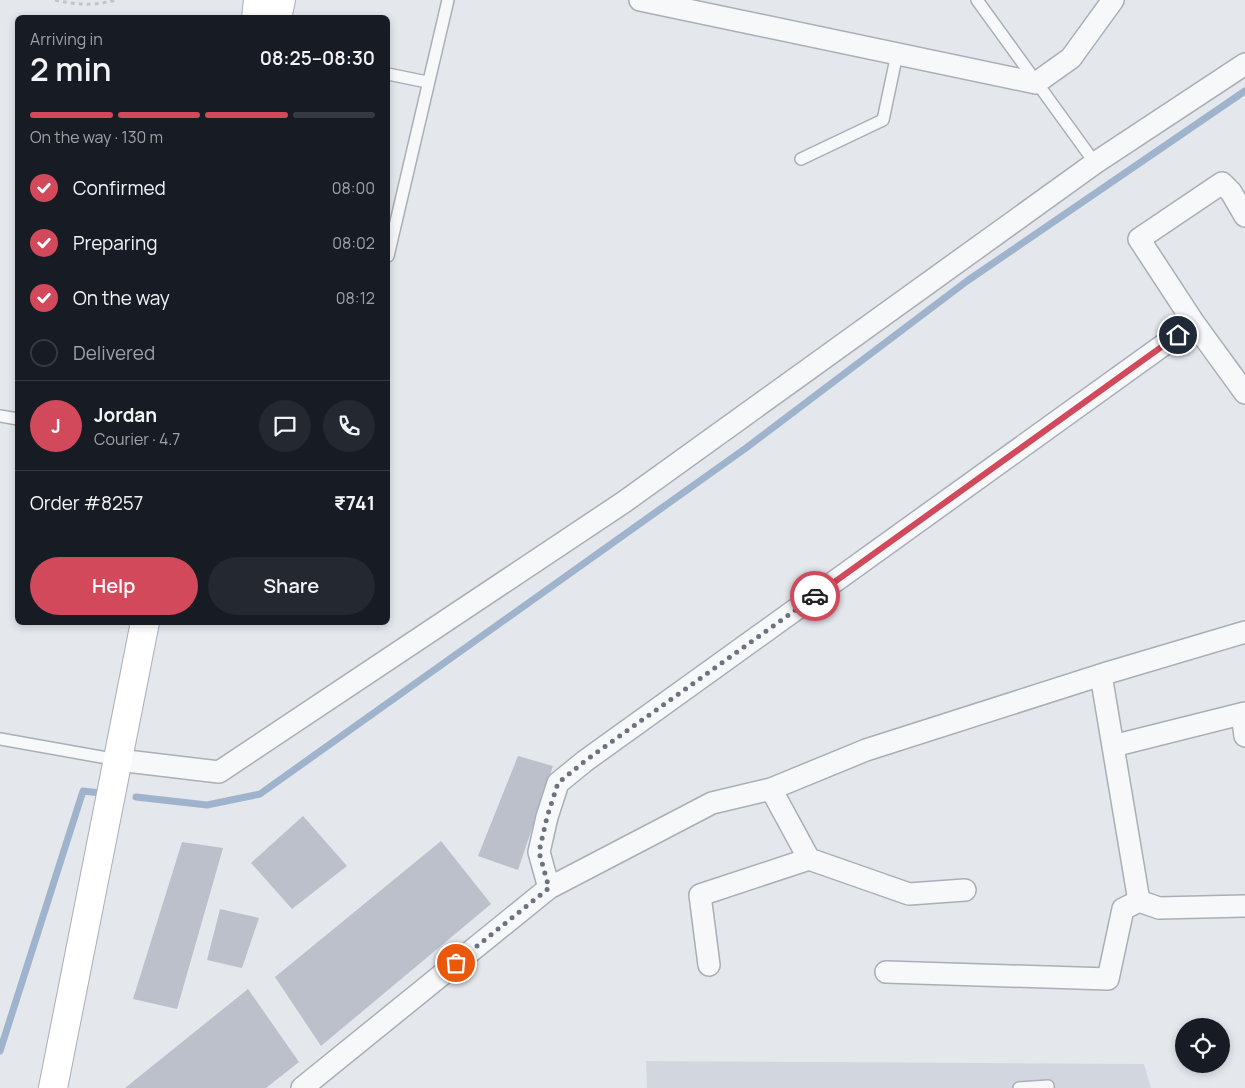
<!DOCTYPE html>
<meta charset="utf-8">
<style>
:root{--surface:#171b24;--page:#242831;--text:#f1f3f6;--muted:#9ea1a6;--line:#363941;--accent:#d1495b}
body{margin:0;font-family:Manrope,sans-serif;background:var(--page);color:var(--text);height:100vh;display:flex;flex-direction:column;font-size:19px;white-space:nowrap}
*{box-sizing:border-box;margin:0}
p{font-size:16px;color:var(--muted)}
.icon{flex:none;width:28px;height:28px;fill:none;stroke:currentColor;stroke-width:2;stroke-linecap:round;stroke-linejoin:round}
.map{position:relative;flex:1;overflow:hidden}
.panel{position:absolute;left:15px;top:15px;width:375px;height:610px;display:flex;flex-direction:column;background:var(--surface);border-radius:8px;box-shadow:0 2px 8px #0003}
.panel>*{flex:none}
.controls{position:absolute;left:1175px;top:1018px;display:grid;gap:10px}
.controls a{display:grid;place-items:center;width:55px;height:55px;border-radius:50%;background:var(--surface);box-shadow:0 2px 8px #0003;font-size:25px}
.pin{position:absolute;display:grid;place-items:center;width:42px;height:42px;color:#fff;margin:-21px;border:2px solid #fff;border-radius:50%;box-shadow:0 1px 5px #0007}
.courier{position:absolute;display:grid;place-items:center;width:50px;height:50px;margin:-25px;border:4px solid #d1495b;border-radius:50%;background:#fff;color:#222;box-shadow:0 1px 6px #0007}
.summary em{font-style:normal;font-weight:600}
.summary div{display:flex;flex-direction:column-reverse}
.summary{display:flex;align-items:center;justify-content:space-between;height:85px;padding:0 15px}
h1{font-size:32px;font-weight:600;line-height:38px}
.bar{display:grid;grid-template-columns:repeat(4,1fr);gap:8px 5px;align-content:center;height:60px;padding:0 15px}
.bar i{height:6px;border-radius:4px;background:var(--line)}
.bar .selected{background:var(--accent)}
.bar p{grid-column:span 4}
.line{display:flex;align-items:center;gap:12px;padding:0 15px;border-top:1px solid var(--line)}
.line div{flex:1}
.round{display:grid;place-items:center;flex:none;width:52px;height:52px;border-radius:26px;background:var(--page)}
ol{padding:0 15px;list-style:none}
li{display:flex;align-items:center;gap:15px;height:55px}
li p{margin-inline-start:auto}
li .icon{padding:5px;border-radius:50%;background:var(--accent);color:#fff;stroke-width:4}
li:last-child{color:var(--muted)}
li i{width:28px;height:28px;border:2px solid var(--line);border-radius:50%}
.primary-button{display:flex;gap:10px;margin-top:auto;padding:10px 15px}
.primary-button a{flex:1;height:58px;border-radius:30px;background:var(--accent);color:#fff;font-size:20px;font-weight:600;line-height:58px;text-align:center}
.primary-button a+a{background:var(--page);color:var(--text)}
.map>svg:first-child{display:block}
</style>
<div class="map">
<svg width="1245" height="1088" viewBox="0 0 1245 1088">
<rect width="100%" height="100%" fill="#e4e7ec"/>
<path fill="#d2d6de" d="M646 1061 1144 1064 1151 1088H647Z"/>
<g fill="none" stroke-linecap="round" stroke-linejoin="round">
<path stroke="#9fb4cc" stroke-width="7" d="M136 797 207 805 260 794 746 448 967 281 1245 91
M0 1051 83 791 100 793"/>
</g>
<path fill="#bbc0ca" d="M518 756 553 766 518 870 478 856Z
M303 816 347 866 292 909 251 863Z
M441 841 491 904 321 1046 275 977Z
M182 842 223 848 177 1009 133 999Z
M220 909 259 918 242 968 207 960Z
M248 989 299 1062 266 1088H125Z"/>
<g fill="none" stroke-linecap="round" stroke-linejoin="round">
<defs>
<path id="lane" d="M977 0 1095 163
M388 74 427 82
M801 159 883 120 897 54
M388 256 448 0
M0 416 18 419
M0 739 118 760
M1019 1088 1048 1086V1088"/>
<path id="street" d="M640 0 1036 83 1071 58 1113 0
M1245 216 1231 192 1222 183 1139 239 1194 323 1245 393
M1101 675 1139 901
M1242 714 1245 736
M1113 746 1245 713
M118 760 219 772 624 502 1095 163 1245 64
M771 789 809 859
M549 888 539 852 547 817 558 783 585 761 1194 323
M709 965 700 895 809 859 909 894 965 890
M886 972 1108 979 1123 909 1139 901 1159 908 1245 906
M302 1088 549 888 712 803 771 789 866 750 1107 673 1245 632"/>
<path id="secondary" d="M256 18 258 0
M277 18 281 0
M53 1088 145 622"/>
</defs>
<use href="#lane" stroke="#a9aeb7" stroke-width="14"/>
<use href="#street" stroke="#a9aeb7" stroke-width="24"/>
<use href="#secondary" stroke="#a9aeb7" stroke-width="30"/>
<path stroke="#c2c5cb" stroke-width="3" stroke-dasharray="4 4" stroke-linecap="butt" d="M55 0C76 5 95 6 116 0"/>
<use href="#lane" stroke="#f7f8fa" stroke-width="11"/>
<use href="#street" stroke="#f7f8fa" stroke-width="21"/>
<use href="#secondary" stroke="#fff" stroke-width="28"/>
</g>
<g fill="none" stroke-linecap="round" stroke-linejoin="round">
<path stroke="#6c737f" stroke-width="5" stroke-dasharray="0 9" d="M456 963 549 888 539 852 547 817 558 783 585 761 815 596"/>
<path stroke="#d1495b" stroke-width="6" d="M815 596 1178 335"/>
</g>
</svg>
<div class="controls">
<a><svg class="icon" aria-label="locate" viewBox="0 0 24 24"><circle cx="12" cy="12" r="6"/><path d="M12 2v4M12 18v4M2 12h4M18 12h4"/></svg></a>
</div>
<div class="pin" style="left:456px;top:963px;background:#ea580c"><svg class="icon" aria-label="bag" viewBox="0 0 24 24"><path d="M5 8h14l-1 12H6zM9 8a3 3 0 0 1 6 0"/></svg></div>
<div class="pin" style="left:1178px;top:335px;background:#1f2937"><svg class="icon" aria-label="home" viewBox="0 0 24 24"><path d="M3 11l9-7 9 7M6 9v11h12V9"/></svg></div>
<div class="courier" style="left:815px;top:596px"><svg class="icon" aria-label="car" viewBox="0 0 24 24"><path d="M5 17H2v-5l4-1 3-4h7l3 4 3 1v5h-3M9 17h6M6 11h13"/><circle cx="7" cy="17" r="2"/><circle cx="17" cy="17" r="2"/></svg></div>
<section class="panel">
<div class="summary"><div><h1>2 min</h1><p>Arriving in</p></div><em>08:25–08:30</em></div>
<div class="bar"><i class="selected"></i><i class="selected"></i><i class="selected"></i><i></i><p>On the way · 130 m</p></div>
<ol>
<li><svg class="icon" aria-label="check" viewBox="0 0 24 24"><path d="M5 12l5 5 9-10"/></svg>Confirmed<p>08:00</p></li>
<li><svg class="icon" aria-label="check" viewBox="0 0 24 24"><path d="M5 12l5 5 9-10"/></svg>Preparing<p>08:02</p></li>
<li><svg class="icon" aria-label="check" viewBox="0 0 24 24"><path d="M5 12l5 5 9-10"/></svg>On the way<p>08:12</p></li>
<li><i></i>Delivered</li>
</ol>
<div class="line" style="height:90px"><b class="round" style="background:var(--accent);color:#fff">J</b><div><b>Jordan</b><p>Courier · 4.7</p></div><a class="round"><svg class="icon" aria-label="chat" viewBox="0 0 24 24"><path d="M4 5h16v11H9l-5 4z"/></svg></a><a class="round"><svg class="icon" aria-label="phone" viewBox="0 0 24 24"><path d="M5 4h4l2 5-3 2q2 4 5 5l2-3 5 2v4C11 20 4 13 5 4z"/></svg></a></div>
<div class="line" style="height:65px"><div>Order #8257</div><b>₹741</b></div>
<div class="primary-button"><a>Help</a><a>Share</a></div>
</section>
</div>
